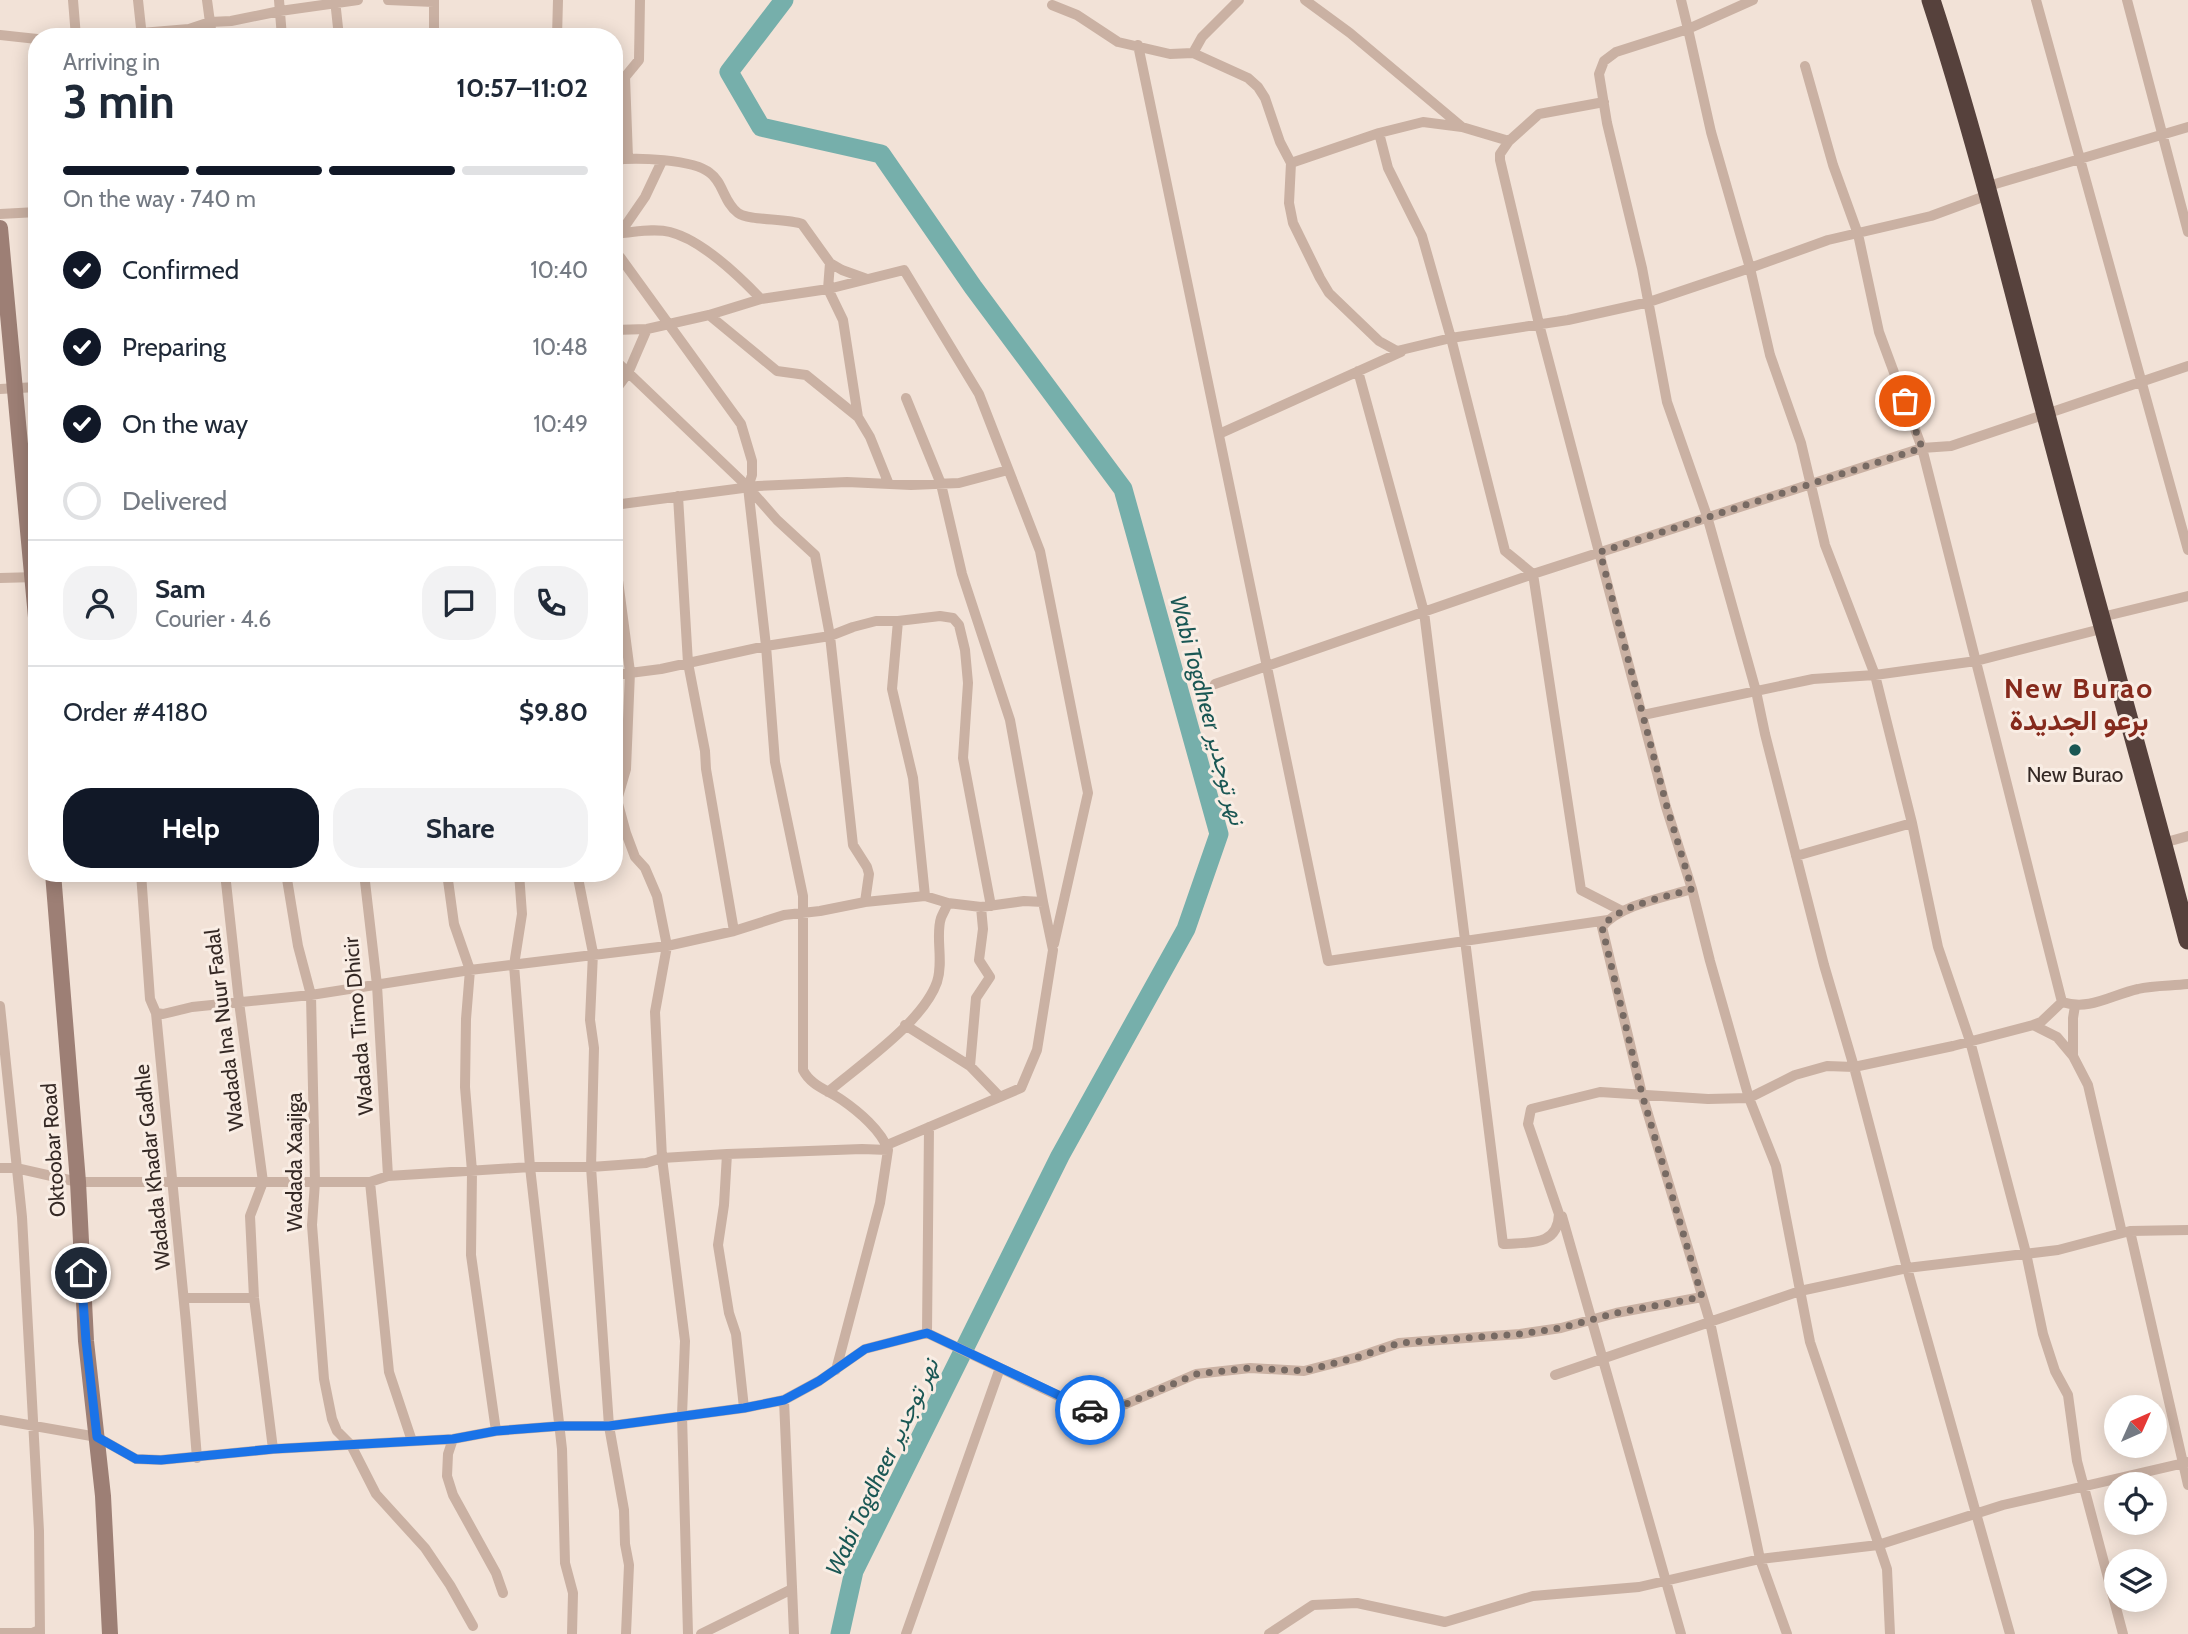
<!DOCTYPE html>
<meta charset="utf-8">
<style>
:root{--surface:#fff;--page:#f2f2f3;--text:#1f2937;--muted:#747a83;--line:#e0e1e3;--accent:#111827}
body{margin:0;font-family:Cabin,Vazirmatn,sans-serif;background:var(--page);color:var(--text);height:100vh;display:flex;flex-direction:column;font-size:26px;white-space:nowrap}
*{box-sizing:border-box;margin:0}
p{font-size:23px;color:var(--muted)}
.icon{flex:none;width:38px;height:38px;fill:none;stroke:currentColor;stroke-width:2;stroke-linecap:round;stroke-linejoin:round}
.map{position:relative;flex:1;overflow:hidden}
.sheet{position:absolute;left:28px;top:28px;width:595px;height:854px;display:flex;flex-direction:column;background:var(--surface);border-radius:28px;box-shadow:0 4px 18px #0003}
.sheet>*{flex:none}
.needle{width:46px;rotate:45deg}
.fabs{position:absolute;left:2104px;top:1395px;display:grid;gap:14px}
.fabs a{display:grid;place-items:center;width:63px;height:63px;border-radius:50%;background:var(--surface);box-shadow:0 4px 18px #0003;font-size:35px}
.pin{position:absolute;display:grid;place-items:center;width:60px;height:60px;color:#fff;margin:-30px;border:4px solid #fff;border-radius:50%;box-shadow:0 2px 7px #0007}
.courier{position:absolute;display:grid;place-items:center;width:70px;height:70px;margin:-35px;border:5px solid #1a73e8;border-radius:50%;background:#fff;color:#222;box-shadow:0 2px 9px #0007}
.summary em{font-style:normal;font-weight:700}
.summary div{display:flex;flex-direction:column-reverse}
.summary{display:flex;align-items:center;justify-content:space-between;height:119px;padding:0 35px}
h1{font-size:46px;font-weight:700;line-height:52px}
.bar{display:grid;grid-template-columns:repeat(4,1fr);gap:10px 7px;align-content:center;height:84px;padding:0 35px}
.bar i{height:9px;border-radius:5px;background:var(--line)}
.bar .on{background:var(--accent)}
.bar p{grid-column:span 4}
.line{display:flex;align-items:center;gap:18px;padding:0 35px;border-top:2px solid var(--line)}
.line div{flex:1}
.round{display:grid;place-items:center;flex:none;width:74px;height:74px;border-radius:28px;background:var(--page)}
ol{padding:0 35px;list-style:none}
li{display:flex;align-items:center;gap:21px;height:77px}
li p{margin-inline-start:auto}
li .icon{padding:7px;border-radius:50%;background:var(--accent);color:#fff;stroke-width:4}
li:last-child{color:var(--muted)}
li i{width:38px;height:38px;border:4px solid var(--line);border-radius:50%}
.action{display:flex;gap:14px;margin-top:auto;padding:14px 35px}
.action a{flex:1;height:80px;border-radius:28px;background:var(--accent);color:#fff;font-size:28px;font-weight:700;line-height:80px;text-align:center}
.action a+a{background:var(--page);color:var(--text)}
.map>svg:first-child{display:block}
</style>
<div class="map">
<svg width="2188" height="1634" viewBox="0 0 2188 1634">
<rect width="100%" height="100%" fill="#f2e2d7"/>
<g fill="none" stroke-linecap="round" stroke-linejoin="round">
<path stroke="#76afab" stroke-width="19" d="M784 0 729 72 761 127 881 154 973 287 1123 489 1219 834 1186 929 1060 1156 854 1571 840 1634"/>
<path stroke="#cab1a3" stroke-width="10" d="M73 0 76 37
M138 0 142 37
M207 0 212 37
M279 0 282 37
M335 0 339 37
M388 0 434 2
M434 0V37
M1305 0 1350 33 1462 127
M1681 0 1688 29 1616 52 1604 61 1599 74 1607 123 1642 268 1667 402 1707 516 1756 691 1765 734 1824 965 1854 1067 1907 1268 2010 1634
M1753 0 1688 29 1711 132 1750 268 1828 240 1931 216 1988 195
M2036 0 2188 550
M2127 0 2188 232
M1052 5 1077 15 1118 42 1170 54 1193 53 1248 78 1258 87 1265 98 1280 142 1291 163 1289 203 1293 223 1320 278 1329 293 1379 341 1397 351 1451 338 1505 551 1533 574 1922 448 1951 446 2188 366
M0 35 37 39
M93 37 189 29 210 22 231 21 280 11 358 0
M557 37 558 0
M1138 45 1328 961 1608 920
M1193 53 1202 37 1239 0
M1805 66 1833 165 1858 234 1879 332 1922 448 2062 1002
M1604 102 1539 114 1509 141 1500 154V160L1539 324 1666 807 1692 889 1710 961 1749 1098 1776 1166 1810 1342 1887 1569 1890 1634
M1379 133 1388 168 1422 236 1451 338 1568 320 1649 302 1750 268 1770 355 1801 443 1825 545 1875 675 1912 823 1938 947 1970 1041 2026 1253 2043 1334 2055 1371 2068 1395 2077 1461 2123 1634
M628 158 625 77 639 60 640 0
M614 160C636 157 693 159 710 173 723 182 724 203 738 213 749 221 786 218 802 224L830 263 842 270 867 279
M1291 163 1379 133 1423 122 1462 127 1509 141
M1985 187 2188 127
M0 214 37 212
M621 233C635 232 655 228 670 232 702 240 739 276 761 299
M614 242 645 197 662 161
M614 254 620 257 741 424 752 461V475L748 487 766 646 775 762 803 896V1070C811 1086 828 1090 842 1100 858 1111 882 1131 888 1150
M830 263 828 289 843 320 858 417
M709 315 777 371 806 375 858 417 870 437 888 482
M614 330 647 329 709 315 761 299 828 289 904 270 979 394 1040 551 1088 793 1054 944
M614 359 748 487 777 520 815 555 830 636 853 845 867 867 869 874 865 902
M1358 371 1424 612 1503 1244C1529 1242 1558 1247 1559 1214L1528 1124 1531 1109 1600 1092 1708 1099 1749 1098 1795 1075 1827 1066 1854 1067 1953 1046 2033 1025 2041 1022 2062 1002C2090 1011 2111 995 2138 989 2154 985 2172 986 2188 984
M0 389 37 387
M614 392 628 373 647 329
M906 398 941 484 962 574 1010 720 1043 902
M1219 434 1401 352
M678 496 688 663 705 751 706 769 734 931
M614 505 758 486 847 482 911 485 959 483 1008 470
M614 550 630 672 626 769 617 800 626 833 635 857 645 868 657 896 667 946 655 1012 662 1158 685 1341 682 1415 688 1634
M0 578 37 577
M2102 617 2188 596
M898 621 892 689 913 778 925 896
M614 675 661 669 766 646 830 636 853 627 876 621H898L940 616 953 618 959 625 965 650 968 683 963 758 991 906
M1215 684 1533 574 1581 890 1622 911
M1643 715 1813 679 1875 675 1976 661 2105 628
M2163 843 2188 836
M1796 856 1912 823
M141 873 150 999 156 1013 186 1323 197 1458
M225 873 239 1002 263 1182 250 1216 254 1298 273 1449
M286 873 298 946 311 995 315 1182 312 1225 324 1379 332 1419 337 1431 351 1445 376 1494 425 1548 450 1585 473 1626
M364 873 377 985 388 1176
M447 873 454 924 470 970 466 1019 465 1087 472 1171 471 1255 496 1431
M519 873 522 914 514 965 530 1167 562 1449 565 1563 573 1593 572 1634
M577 873 593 953 590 1020 594 1048 591 1167 609 1426 624 1510 625 1544 629 1565 626 1634
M1692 889C1666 897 1619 905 1602 927L1642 1094 1710 1322 1760 1559 1787 1634
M0 1006 22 1217 39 1531 40 1634
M156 1013 163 1014 192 1007 311 995 470 970 667 946 734 931 784 915 820 911 865 902 925 896 948 903 981 907 1024 901 1043 902 1053 950 1037 1050 1021 1088 887 1145
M905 1025 970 1066 1000 1097
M2033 1025 2057 1037 2073 1056 2088 1085 2122 1233
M2073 1056V1018L2075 1006
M970 1066 976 998 990 977 979 960 983 929 981 907
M828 1092C861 1064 923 1022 937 982 944 961 935 936 941 918 943 913 946 908 948 903
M727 1154 724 1205 718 1245 729 1313 736 1334 744 1408
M0 1168H16L78 1182H370L388 1176 530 1167H591L646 1163 662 1158 727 1154 862 1149 888 1150 880 1203 836 1370
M370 1182 389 1372 412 1441
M1562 1216 1681 1634
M2130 1231 2188 1485
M184 1298H254
M927 1333 1090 1411 1126 1404 1196 1374 1250 1368 1304 1371 1358 1357 1399 1343 1520 1334 1561 1328 1616 1313 1702 1297
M927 1333 929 1127
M1555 1375 1800 1291 1907 1268 2058 1250 2130 1231 2188 1230
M784 1400 794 1634
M0 1420 97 1437 136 1459 161 1460 273 1449 453 1439 496 1431 560 1426H609L744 1408 784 1400 819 1381 865 1349 927 1333
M453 1439 448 1454 447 1476 453 1495 496 1573 503 1593
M0 1633H32L39 1630
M701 1634 792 1589
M906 1634 1000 1368
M1269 1634 1313 1605 1357 1603 1445 1622 1533 1596 1639 1587 1760 1559 1878 1545 2003 1505 2188 1462"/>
<path stroke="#9d7f75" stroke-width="16" d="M0 228 37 628
M53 873 78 1182 86 1341 103 1496 110 1634"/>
<path stroke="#56413c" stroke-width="19" d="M1931 0C1982 156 2019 316 2062 475 2103 630 2148 784 2188 940"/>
</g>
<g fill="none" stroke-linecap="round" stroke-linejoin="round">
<path stroke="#776a63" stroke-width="7" stroke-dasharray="0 12.6" d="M1090 1410 1126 1404 1196 1374 1250 1368 1304 1371 1358 1357 1399 1343 1520 1334 1561 1328 1616 1313 1702 1297 1642 1094 1602 927C1619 905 1666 897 1692 889L1667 807 1600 552 1922 448 1905 401"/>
<path stroke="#1a73e8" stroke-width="9" d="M81 1273 86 1341 97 1437 136 1459 161 1460 273 1449 453 1439 496 1431 560 1426H609L744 1408 784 1400 819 1381 865 1349 927 1333 1090 1410"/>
</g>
<circle fill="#1a5754" stroke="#f9ede4" stroke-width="2.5" cx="2075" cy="750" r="7"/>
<g text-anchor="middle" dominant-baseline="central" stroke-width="6" stroke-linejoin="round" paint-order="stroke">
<g font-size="21" fill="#352925" stroke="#f9ede4">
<text x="2075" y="774">New Burao</text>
</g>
<g font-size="21" fill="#352925" stroke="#f9ede4">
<text transform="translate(358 1026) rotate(-95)">Wadada Timo Dhicir</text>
<text transform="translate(224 1030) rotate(-97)">Wadada Ina Nuur Fadal</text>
<text transform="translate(53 1150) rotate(-94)">Oktoobar Road</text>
<text transform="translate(294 1162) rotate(-90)">Wadada Xaajiga</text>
<text transform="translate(152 1167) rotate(-96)">Wadada Khadar Gadhle</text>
</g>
<g font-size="23" font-style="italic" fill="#1a5754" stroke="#f9ede4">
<text transform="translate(1208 710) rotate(75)">Wabi Togdheer نهر توجدير</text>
<text transform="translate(882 1467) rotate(-65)">Wabi Togdheer نهر توجدير</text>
</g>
<g font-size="28" font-weight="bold" letter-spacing="2" fill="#862a1c" stroke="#f9ede4">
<text x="2079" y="688">New Burao<tspan x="2079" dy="32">برعو الجديدة</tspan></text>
</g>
</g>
</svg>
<div class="fabs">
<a><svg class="needle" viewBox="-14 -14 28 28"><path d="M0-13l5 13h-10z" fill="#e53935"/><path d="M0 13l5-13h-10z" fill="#747a83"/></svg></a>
<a><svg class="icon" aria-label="locate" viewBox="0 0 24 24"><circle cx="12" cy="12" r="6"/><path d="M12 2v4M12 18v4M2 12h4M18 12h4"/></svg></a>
<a><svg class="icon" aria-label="layers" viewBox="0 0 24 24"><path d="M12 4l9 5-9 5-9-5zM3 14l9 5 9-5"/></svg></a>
</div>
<div class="pin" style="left:1905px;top:401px;background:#ea580c"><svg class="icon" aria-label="bag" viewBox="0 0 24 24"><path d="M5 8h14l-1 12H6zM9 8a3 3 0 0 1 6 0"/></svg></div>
<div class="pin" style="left:81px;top:1273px;background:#1f2937"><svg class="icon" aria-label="home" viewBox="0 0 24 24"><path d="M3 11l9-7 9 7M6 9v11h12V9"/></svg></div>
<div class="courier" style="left:1090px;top:1410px"><svg class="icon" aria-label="car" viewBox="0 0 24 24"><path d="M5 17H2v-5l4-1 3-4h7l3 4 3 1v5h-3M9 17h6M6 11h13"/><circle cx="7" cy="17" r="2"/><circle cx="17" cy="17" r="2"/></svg></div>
<section class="sheet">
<div class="summary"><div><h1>3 min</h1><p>Arriving in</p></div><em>10:57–11:02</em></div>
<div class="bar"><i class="on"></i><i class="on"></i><i class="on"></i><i></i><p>On the way · 740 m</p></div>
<ol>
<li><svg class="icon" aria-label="check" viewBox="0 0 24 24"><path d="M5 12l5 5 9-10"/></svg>Confirmed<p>10:40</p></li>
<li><svg class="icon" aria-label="check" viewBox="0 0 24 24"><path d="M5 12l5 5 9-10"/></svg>Preparing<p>10:48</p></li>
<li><svg class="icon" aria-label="check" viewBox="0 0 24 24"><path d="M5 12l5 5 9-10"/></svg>On the way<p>10:49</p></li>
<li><i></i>Delivered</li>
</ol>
<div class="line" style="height:126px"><a class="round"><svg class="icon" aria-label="person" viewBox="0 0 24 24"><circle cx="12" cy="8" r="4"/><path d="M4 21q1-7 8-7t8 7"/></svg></a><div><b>Sam</b><p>Courier · 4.6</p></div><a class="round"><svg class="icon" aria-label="chat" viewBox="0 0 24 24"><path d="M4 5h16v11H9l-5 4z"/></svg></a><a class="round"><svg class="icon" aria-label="phone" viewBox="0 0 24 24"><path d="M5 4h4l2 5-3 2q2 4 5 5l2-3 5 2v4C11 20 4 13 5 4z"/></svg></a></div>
<div class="line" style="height:91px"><div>Order #4180</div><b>$9.80</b></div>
<div class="action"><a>Help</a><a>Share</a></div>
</section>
</div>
